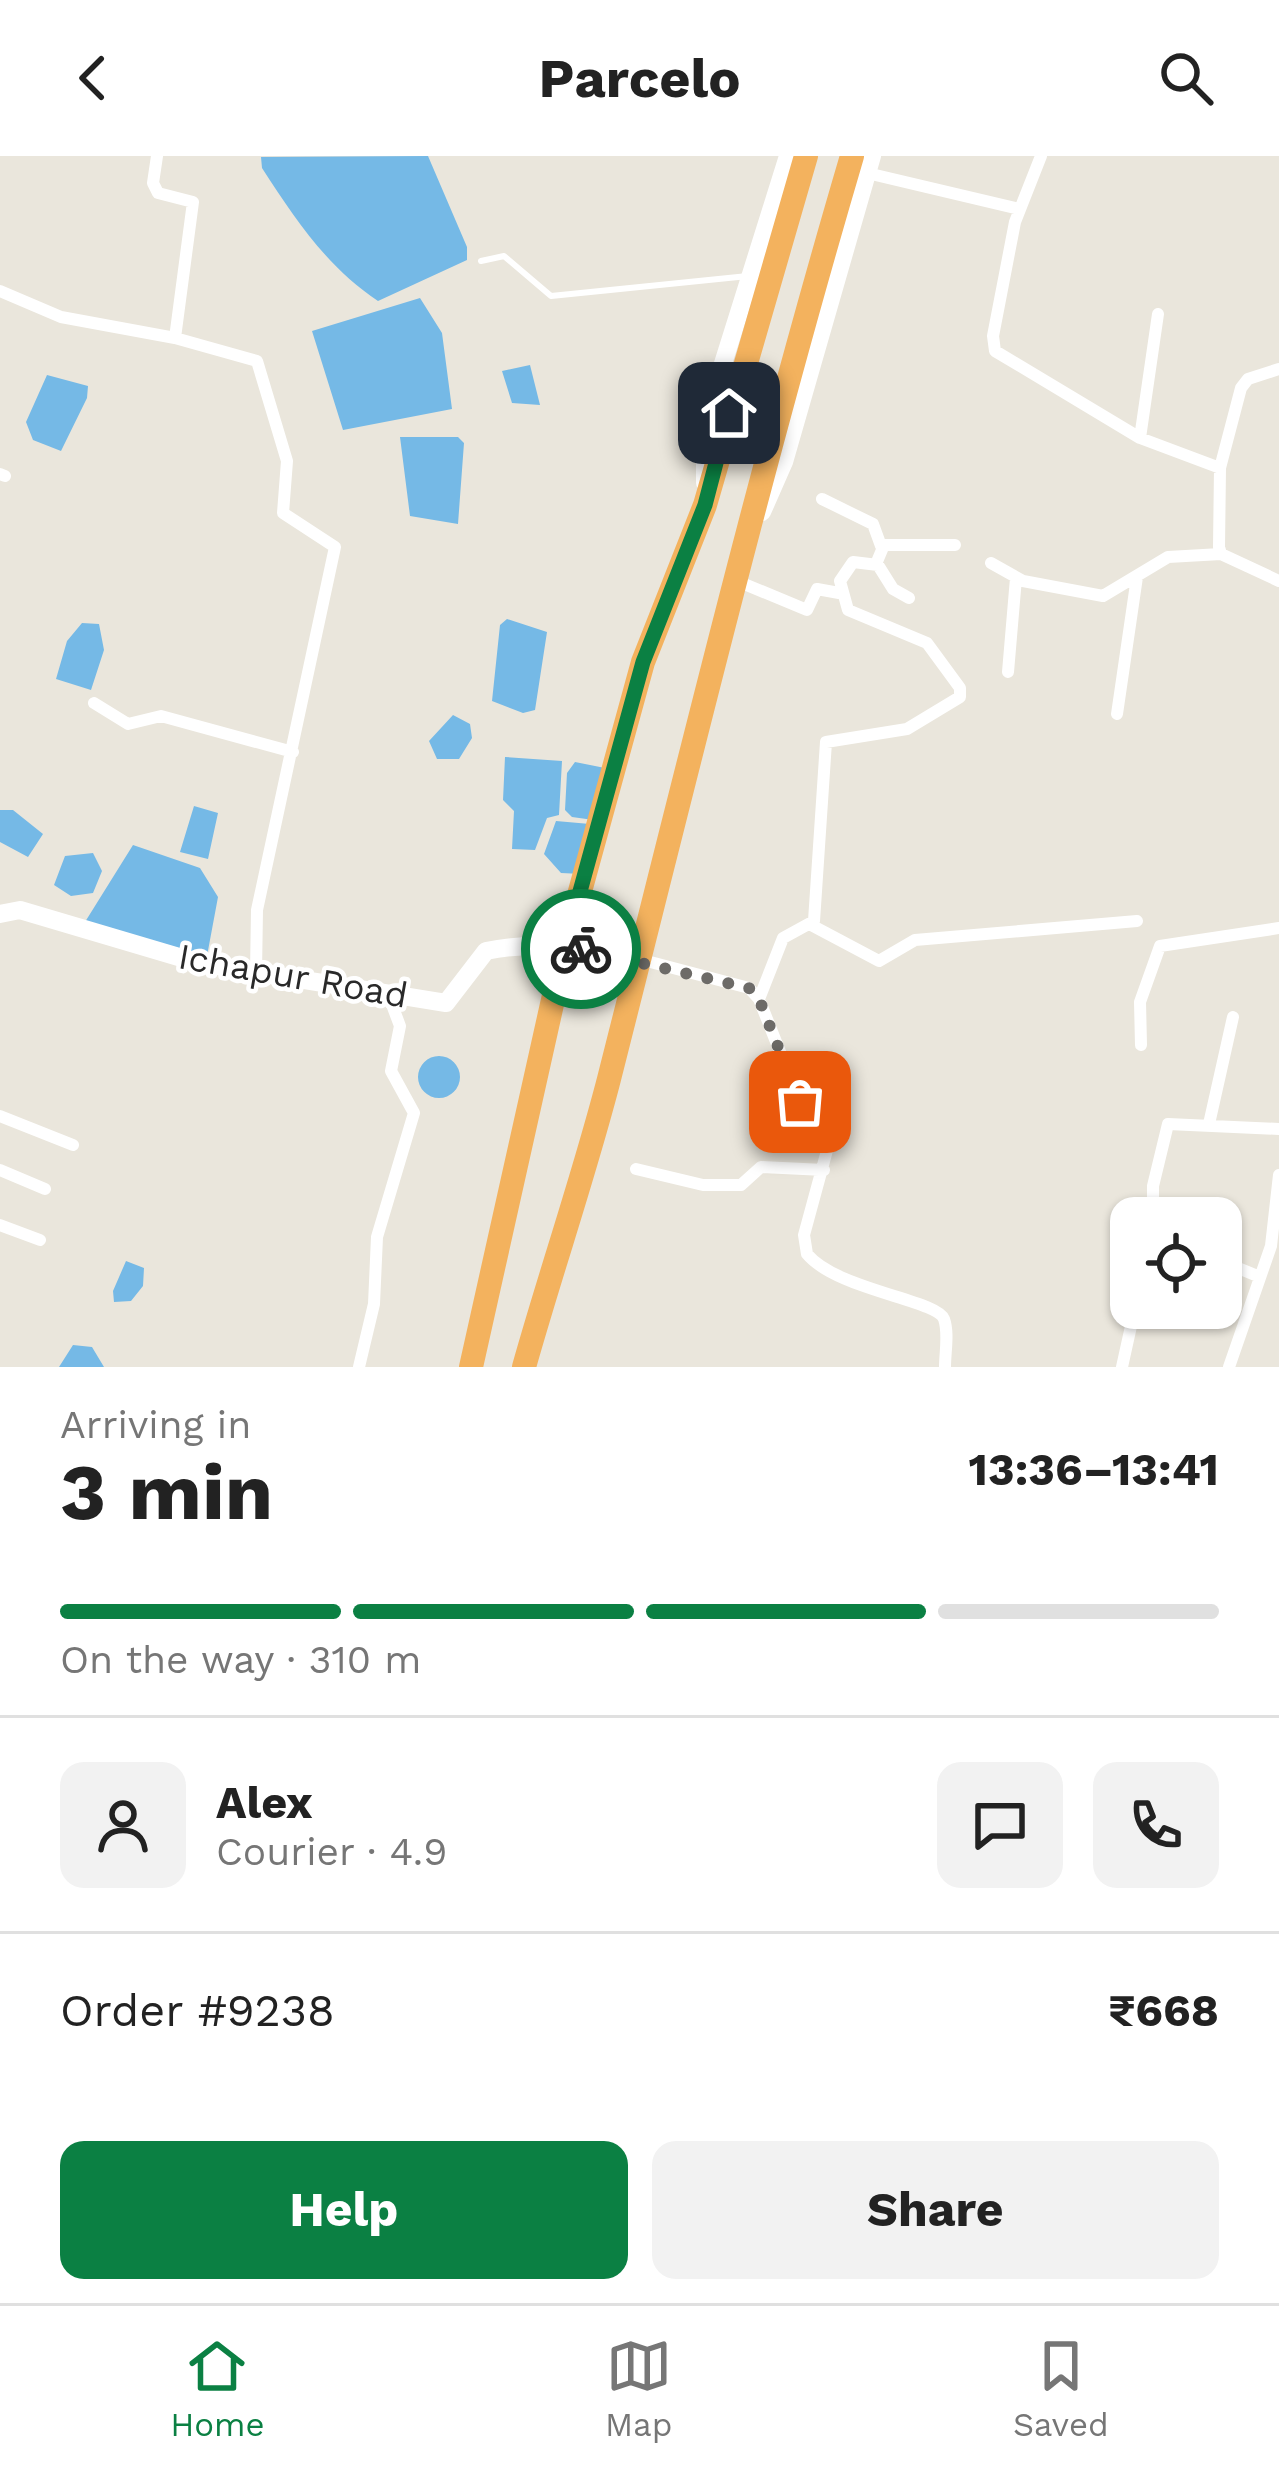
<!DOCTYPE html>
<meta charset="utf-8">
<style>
:root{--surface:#fff;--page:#f2f2f2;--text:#222;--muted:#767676;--line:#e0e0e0;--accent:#0b8043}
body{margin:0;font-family:"Work Sans",sans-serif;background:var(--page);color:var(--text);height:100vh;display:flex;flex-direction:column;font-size:45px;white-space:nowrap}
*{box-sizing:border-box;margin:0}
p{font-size:39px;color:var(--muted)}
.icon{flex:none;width:66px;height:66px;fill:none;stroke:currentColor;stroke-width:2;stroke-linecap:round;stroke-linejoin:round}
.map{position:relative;height:1211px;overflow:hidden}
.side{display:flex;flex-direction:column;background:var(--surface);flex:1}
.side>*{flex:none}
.controls{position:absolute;left:1110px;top:1041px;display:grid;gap:24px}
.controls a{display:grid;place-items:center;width:132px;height:132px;border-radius:24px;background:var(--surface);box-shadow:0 3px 9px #0004;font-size:60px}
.pin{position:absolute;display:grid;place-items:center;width:102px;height:102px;color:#fff;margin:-51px;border-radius:24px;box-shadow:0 6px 18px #0006}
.courier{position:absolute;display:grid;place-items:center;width:120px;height:120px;margin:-60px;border:9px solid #0b8043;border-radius:50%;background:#fff;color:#222;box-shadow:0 3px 15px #0007}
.headline em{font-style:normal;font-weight:700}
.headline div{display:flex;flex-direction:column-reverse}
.headline{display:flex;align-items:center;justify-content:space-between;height:204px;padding:0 60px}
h1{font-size:78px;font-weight:700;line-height:90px}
.bar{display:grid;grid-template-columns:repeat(4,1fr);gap:18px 12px;align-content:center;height:144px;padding:0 60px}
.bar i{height:15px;border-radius:9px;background:var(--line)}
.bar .current{background:var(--accent)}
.bar p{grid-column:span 4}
.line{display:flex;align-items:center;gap:30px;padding:0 60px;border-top:3px solid var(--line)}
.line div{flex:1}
.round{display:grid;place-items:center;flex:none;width:126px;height:126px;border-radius:24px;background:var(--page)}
.primary-button{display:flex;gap:24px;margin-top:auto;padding:24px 60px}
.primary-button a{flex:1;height:138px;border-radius:24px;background:var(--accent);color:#fff;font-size:48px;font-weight:700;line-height:138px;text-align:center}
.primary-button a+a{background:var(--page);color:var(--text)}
header{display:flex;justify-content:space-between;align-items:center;height:156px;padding:0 60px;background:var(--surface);font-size:54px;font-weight:700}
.tab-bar{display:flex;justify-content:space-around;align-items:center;height:168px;border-top:3px solid var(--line);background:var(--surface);font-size:33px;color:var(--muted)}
.tab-bar a{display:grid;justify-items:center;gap:6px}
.tab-bar .current{color:var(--accent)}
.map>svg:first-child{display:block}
</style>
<header><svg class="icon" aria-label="back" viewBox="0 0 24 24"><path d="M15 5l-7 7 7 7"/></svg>Parcelo<svg class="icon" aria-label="search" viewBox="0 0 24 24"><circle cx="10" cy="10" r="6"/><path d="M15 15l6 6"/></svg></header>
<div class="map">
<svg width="1279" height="1211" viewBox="0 0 1279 1211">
<rect width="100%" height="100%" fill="#eae6dc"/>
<path fill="#75b9e6" d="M428 0 467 91V104L378 145C327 111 295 63 262 12L261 1Z
M420 142 442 177 452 253 343 274 312 175Z
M530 209 540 249 512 247 502 215Z
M47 219 88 230 87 242 61 295 33 284 26 266Z
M400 281H458L464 287 458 368 410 360Z
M507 463 547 476 535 554 523 557 492 545 500 469Z
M82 467 99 468 104 494 91 534 56 523 67 485Z
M453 559 470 568 472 582 459 603H437L429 585Z
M505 601 562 605 559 659 547 662 535 694 512 693 514 655 503 644Z
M575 606 610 613 608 666 572 661 565 654 567 617Z
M194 650 218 657 208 703 180 696Z
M0 654H13L43 678 28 701 0 686Z
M556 665 590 668 582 718 561 717 544 698Z
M133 689 200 712 218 741 207 800 85 766Z
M93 697 102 715 93 737 71 740 54 729 65 700Z
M418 921a21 21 0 1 1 42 0a21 21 0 1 1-42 0Z
M126 1105 144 1112 143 1130 131 1145 114 1146 113 1135Z
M73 1189 92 1191 104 1211H59Z"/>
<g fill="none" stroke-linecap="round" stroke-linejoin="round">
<path stroke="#fff" stroke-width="6" d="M481 105 504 100 551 140 748 120"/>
<path stroke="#fff" stroke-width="12" d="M157 0 153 27 158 37 193 46 175 182
M1041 0 1015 66 993 180 995 195 1140 282 1220 312
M867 17 1019 53
M0 135 61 161 175 182 257 205 287 305 283 357 335 391 257 754 256 816
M1279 213 1248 223 1241 232 1220 312 1219 391 1221 398 1279 425
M1140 282 1158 158
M0 318 5 320
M822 343 873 368 881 390
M991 407 1023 425 1103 440 1168 401 1221 398
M876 408 884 389H955
M737 425 807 454 817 433 839 437
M1008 516 1016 422
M94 547 128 568 161 560 293 596
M1117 558 1137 421
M813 770 879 805 915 784 1137 765
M639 803 749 832 759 843 800 946 832 976 804 1079 807 1098C837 1134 937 1144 944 1163 949 1177 945 1196 945 1211
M759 843 783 782 814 765 826 586 907 573 960 541V532L927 487 848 454 840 425 853 406 878 409 893 433 909 442
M1141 889 1140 846 1160 790 1279 772
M0 960 73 989
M1209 968 1233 861
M636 1013 703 1029H741L761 1011 824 1014
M0 1014 45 1033
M1153 1062V1030L1168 968 1279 973
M0 1069 40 1084
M1221 1105 1260 1121
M359 1211 374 1148 377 1081 414 957 391 915 400 870 388 838
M1122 1211 1135 1152
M1229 1211 1271 1090 1279 1019"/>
<path stroke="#fff" stroke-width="18" d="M705 327V265L788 0
M762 356 784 306 872 0
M0 758 20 754 199 807 446 847 486 795C538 784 585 793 636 802"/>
<path stroke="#f3b25e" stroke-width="24" d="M471 1211 565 790 643 506 705 349 806 0
M524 1211C551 1115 584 1020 609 923 687 615 762 305 852 0"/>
</g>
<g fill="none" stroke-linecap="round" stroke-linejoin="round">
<path stroke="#6d6b68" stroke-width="12" stroke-dasharray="0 21.6" d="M581 793 749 832 759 843 800 946"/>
<path stroke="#0b8043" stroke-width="15" d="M581 793 565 790 643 506 705 349 729 257"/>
</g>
<g text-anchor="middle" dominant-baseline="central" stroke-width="9" stroke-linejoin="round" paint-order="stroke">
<g font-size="36" fill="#292929" stroke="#fff">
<text transform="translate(293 820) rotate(10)">Ichapur Road</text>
</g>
</g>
</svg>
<div class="controls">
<a><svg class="icon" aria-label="locate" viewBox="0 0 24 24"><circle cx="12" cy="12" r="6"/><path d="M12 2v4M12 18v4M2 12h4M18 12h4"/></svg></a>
</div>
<div class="pin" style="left:800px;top:946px;background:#ea580c"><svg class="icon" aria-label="bag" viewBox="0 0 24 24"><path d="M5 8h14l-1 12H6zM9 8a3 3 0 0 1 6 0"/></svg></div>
<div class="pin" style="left:729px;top:257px;background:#1f2937"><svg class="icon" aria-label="home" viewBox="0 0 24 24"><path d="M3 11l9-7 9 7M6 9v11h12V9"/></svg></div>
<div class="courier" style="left:581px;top:793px"><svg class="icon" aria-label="bike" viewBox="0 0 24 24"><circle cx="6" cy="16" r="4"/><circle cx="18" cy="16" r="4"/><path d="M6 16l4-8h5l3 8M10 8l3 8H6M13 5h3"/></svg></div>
</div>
<section class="side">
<div class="headline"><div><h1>3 min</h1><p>Arriving in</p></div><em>13:36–13:41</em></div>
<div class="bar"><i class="current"></i><i class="current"></i><i class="current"></i><i></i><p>On the way · 310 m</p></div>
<div class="line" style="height:216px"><a class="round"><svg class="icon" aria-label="person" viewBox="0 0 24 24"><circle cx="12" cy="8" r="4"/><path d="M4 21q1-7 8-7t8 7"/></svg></a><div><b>Alex</b><p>Courier · 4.9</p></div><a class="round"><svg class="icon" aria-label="chat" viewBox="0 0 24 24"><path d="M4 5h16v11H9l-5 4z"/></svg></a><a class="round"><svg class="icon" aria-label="phone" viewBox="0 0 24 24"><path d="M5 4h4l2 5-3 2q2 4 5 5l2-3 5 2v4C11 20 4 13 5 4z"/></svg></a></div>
<div class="line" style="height:156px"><div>Order #9238</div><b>₹668</b></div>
<div class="primary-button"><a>Help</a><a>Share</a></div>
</section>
<nav class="tab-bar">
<a class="current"><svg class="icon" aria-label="home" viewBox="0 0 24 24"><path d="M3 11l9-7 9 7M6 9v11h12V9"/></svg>Home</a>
<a><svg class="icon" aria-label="map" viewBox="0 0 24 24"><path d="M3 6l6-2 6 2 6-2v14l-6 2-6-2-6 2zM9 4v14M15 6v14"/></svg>Map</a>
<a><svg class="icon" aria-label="saved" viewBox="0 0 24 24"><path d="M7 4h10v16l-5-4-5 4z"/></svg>Saved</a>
</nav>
